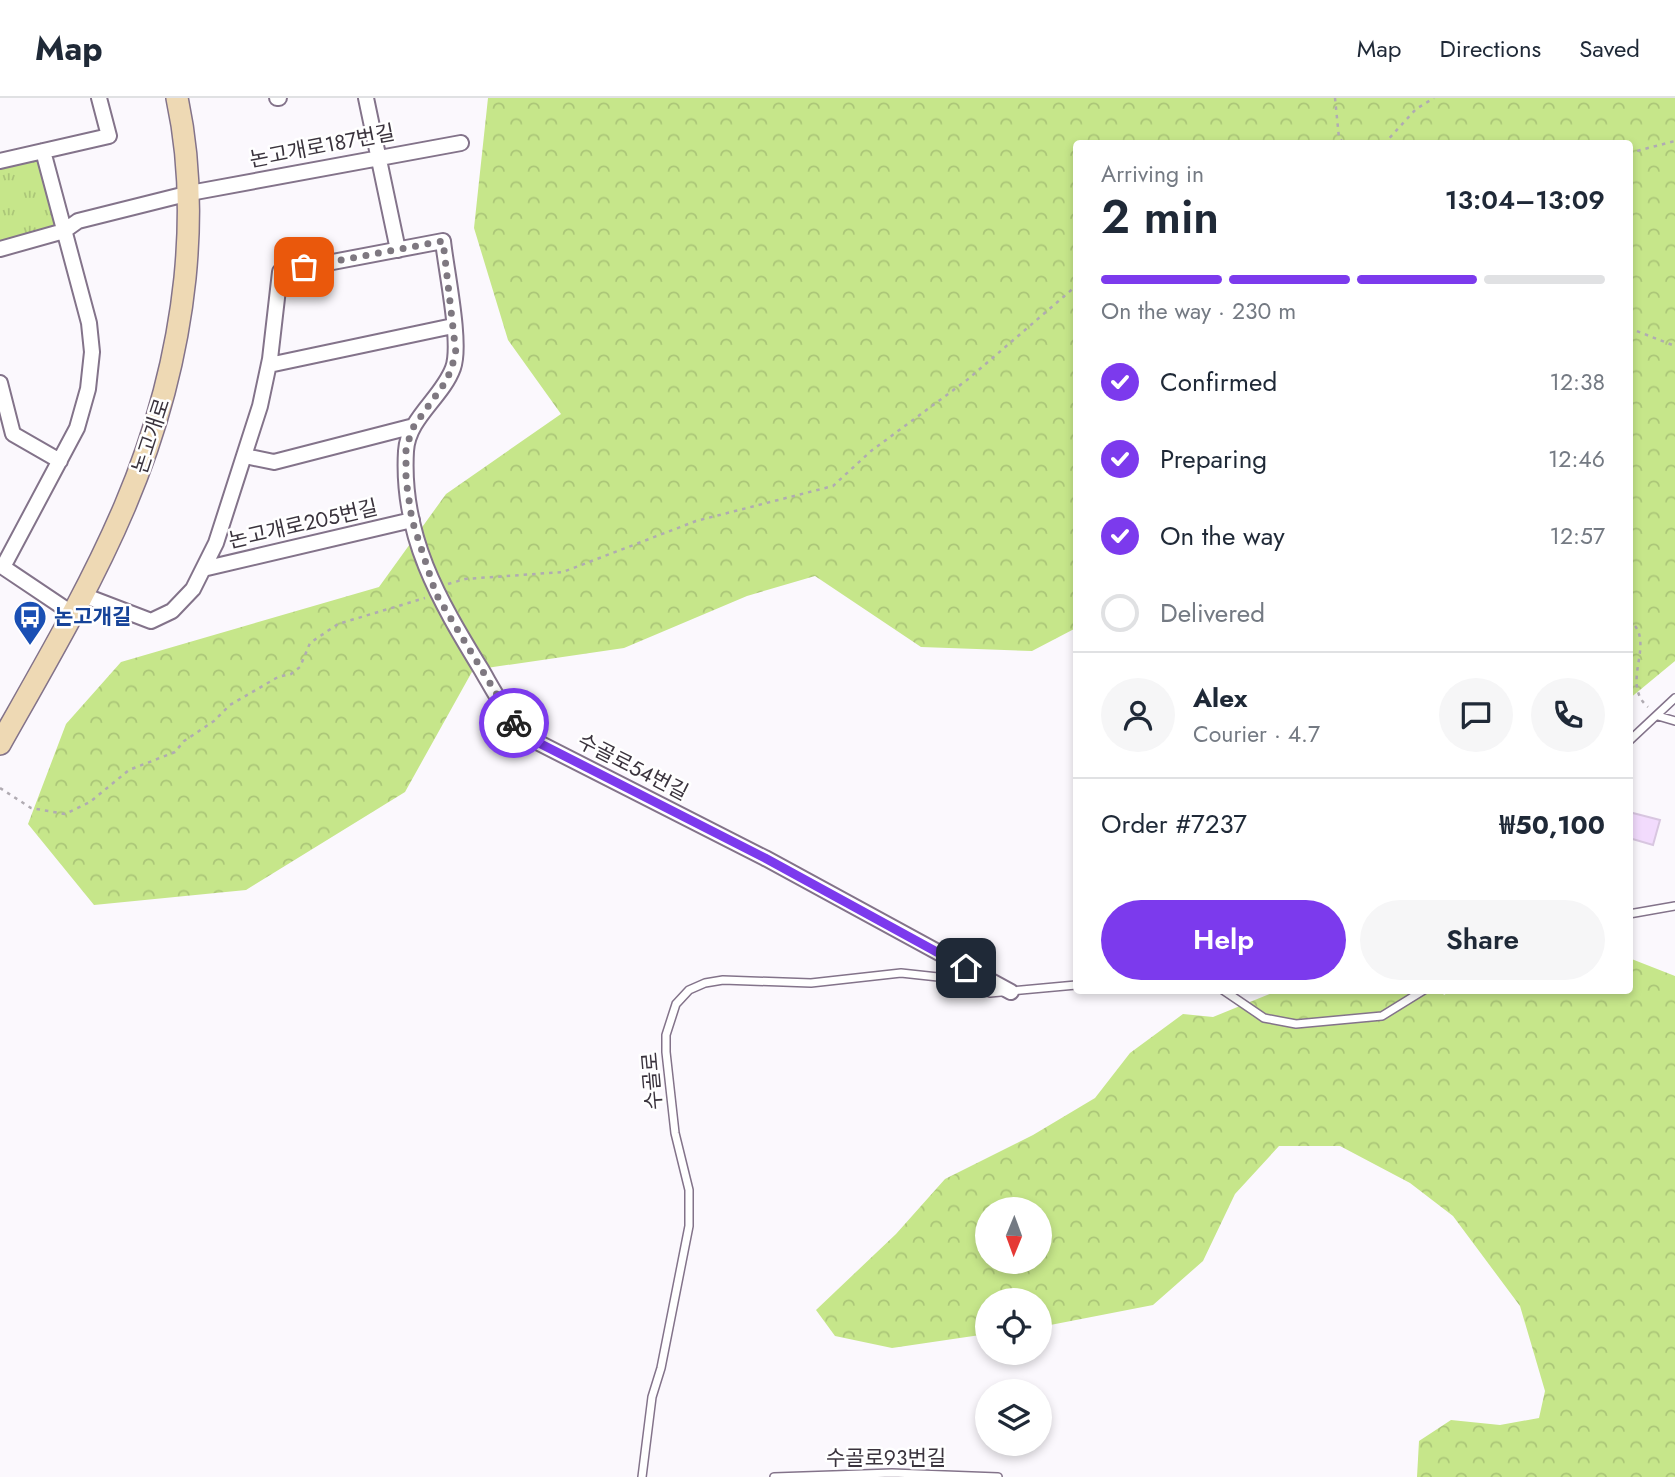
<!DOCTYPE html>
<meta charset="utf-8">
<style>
:root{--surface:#fff;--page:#f6f6f7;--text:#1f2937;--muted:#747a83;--line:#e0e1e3;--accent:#7c3aed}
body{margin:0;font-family:Jost,"Noto Sans KR",sans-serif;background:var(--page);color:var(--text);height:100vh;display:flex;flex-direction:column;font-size:26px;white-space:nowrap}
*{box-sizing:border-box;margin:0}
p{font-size:23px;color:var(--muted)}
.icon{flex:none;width:38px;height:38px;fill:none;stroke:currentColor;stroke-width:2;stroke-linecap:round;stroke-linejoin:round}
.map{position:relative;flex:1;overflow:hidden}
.panel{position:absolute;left:1073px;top:42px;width:560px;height:854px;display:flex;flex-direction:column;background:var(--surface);border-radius:7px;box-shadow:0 4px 10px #0003}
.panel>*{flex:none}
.needle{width:46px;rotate:181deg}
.fabs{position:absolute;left:975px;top:1099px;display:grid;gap:14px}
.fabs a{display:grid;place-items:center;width:77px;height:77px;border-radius:50%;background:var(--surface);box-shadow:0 4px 10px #0003;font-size:35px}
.pin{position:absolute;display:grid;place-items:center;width:60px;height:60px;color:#fff;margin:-30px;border-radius:14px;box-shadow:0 4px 10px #0006}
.courier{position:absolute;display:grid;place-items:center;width:70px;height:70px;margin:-35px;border:5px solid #7c3aed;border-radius:50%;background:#fff;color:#222;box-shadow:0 2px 9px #0007}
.overview em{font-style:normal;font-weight:600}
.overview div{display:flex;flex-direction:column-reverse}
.overview{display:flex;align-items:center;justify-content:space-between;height:119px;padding:0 28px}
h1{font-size:46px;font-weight:600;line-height:52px}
.bar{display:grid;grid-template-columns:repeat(4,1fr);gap:10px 7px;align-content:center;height:84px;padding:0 28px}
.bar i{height:9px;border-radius:5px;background:var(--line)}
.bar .current{background:var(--accent)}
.bar p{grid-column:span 4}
.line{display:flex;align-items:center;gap:18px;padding:0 28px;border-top:2px solid var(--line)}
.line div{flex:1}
.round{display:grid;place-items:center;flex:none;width:74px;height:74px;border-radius:37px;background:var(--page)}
ol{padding:0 28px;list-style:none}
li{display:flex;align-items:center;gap:21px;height:77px}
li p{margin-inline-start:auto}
li .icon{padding:7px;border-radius:50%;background:var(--accent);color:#fff;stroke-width:4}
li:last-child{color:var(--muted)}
li i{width:38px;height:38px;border:4px solid var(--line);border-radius:50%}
.button{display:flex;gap:14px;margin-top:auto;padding:14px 28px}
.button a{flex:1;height:80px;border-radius:42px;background:var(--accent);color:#fff;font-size:28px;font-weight:600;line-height:80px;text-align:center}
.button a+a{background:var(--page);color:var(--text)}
header{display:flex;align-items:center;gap:42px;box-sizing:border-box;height:98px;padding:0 35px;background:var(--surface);border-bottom:2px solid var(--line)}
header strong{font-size:33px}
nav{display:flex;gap:38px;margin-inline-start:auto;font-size:24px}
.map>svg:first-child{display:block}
</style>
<header>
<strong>Map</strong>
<nav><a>Map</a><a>Directions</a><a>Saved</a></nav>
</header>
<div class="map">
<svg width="1675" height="1379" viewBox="0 0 1675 1379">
<defs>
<pattern id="grass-tufts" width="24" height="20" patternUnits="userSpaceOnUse" patternTransform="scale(1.75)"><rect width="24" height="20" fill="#c6e68a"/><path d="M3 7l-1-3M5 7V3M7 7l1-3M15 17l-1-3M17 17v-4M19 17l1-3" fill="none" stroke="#abc678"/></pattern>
<pattern id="forest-crowns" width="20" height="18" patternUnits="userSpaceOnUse" patternTransform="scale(1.75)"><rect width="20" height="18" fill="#c6e68a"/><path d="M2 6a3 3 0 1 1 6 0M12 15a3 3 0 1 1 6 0" fill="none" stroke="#abc678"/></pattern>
</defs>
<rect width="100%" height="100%" fill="#fbf8fd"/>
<path fill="url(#grass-tufts)" d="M38 61 57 128 0 145V70Z"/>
<path fill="url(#forest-crowns)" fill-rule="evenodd" d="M488 0H1675V563L1629 601V46H1076V530L1032 553 921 549 815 478 747 498 624 550 473 572 405 694 246 792 94 807 28 726 66 626 121 564 379 489 446 396 561 316 508 242 474 130Z
M1629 860 1675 878V1379H1417L1419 1343 1451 1322 1500 1327 1539 1320 1545 1293 1520 1208 1453 1118 1410 1085 1340 1048H1279L1235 1096 1203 1163 1153 1207 1040 1229V1202H987V1236L892 1250 835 1238 816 1212 896 1136 945 1081 1033 1037 1095 1000 1130 955 1183 916 1213 919 1277 893 1441 892 1444 897 1452 892H1629ZM987 1111H1040V1164H987Z"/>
<path fill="#f2dbfd" stroke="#d8c6e0" stroke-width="2" d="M1629 714 1660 722 1653 747 1629 740Z"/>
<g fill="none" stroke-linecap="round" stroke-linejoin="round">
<defs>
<path id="lane" d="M1658 618 1675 623
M1629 643 1675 600
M1629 816 1675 808
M1223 892 1264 920 1296 926 1382 918 1424 892
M642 1379 652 1299 661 1270 689 1128V1092L675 1035 666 954V937L676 906 689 892 705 885 723 882 811 885 901 875 938 879 990 895 1076 887
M774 1379 892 1375 998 1379"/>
<path id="street" d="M277 0H279
M366 0 398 152
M0 63 109 38 99 0
M0 151 64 133 78 123 190 95 461 45
M269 267 453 228
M0 285 13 336 60 363
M245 358 274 364 414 328
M0 467 73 516
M3 469 77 330 88 291 92 254 89 225 43 53
M203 471 412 422
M83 497 151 523 172 513 193 491 216 445 260 308 270 261 280 174 443 143C446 172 462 246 453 270 442 300 408 320 406 353 401 438 439 502 481 571 498 600 510 626 539 645L765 760 1011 894"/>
<path id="secondary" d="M0 646C88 490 166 363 185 180 191 119 190 60 177 0"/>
</defs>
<use href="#lane" stroke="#83738a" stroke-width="10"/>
<use href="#street" stroke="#83738a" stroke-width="18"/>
<use href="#secondary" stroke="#83738a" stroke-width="24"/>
<path stroke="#b0abb2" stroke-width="2.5" stroke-dasharray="3.5 5" stroke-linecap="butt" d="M1335 0 1339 40 1345 46
M1384 46 1416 11 1434 0
M1629 55 1675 43
M1629 230 1675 248
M448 486 465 481 563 474 696 423 833 388 871 353 967 282 1076 188
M1629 522C1658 543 1619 585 1648 609
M0 690 31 710 65 716 90 704 129 672 175 654 184 643 214 623 230 607 278 579 291 576 300 569 310 545 338 526 425 500"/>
<use href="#lane" stroke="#fff" stroke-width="7"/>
<use href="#street" stroke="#fff" stroke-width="14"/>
<use href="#secondary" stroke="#eed9b4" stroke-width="21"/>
</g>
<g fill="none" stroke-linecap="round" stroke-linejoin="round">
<path stroke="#7e7880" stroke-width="7" stroke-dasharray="0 12.6" d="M304 169 443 143 456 256 447 282 414 328 406 349V382L412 422 436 496 514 625"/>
<path stroke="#7c3aed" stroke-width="9" d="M514 625 539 645 765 760 966 870"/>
</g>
<defs>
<symbol id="bus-pin" viewBox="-11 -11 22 30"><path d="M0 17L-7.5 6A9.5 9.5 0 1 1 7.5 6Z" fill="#1a4fb4" stroke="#fff"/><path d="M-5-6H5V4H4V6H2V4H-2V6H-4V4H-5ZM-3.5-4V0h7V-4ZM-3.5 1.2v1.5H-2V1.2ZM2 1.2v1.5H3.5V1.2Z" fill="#fff"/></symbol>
</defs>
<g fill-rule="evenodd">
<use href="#bus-pin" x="11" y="500" width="38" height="52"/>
</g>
<g text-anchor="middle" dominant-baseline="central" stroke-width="5" stroke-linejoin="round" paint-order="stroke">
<g font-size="21" fill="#3a333d" stroke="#fff">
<text transform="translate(322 48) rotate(-11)">논고개로187번길</text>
<text transform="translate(151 338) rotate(-72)">논고개로</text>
<text transform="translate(303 426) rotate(-13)">논고개로205번길</text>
<text transform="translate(633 669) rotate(27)">수골로54번길</text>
<text transform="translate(652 983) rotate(-95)">수골로</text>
<text x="886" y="1360">수골로93번길</text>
</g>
<g font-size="21" font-weight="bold" fill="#164399" stroke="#fff" text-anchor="start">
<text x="54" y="519">논고개길</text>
</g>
</g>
</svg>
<div class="fabs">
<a><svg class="needle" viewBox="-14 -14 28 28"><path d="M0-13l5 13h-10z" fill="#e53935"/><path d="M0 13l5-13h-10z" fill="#747a83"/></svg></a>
<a><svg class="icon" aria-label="locate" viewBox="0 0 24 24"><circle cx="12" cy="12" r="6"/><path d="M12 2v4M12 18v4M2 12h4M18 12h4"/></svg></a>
<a><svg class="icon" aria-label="layers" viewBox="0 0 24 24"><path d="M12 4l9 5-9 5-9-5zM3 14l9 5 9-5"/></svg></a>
</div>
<div class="pin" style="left:304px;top:169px;background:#ea580c"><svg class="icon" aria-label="bag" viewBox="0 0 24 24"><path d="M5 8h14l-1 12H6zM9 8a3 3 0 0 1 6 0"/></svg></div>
<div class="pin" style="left:966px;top:870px;background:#1f2937"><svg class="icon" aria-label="home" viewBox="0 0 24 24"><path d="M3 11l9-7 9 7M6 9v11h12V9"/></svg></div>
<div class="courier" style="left:514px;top:625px"><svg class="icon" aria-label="bike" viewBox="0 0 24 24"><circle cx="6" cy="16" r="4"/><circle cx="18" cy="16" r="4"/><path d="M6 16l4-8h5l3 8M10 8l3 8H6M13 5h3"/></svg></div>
<section class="panel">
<div class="overview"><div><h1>2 min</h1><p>Arriving in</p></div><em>13:04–13:09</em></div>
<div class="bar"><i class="current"></i><i class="current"></i><i class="current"></i><i></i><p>On the way · 230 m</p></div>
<ol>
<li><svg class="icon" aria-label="check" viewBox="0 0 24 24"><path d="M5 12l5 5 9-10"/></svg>Confirmed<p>12:38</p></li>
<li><svg class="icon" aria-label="check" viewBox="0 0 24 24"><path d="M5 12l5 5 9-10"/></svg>Preparing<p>12:46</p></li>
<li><svg class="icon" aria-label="check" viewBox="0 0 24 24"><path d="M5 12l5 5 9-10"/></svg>On the way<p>12:57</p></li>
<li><i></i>Delivered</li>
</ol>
<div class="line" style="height:126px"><a class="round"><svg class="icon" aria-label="person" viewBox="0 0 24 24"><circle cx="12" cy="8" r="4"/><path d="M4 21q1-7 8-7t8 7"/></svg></a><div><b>Alex</b><p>Courier · 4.7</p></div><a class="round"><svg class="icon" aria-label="chat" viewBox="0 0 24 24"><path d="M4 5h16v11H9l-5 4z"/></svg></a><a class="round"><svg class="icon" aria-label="phone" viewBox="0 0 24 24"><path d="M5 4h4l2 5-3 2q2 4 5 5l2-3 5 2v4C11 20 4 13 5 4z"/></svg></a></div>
<div class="line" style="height:91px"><div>Order #7237</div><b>₩50,100</b></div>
<div class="button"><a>Help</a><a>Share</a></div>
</section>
</div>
